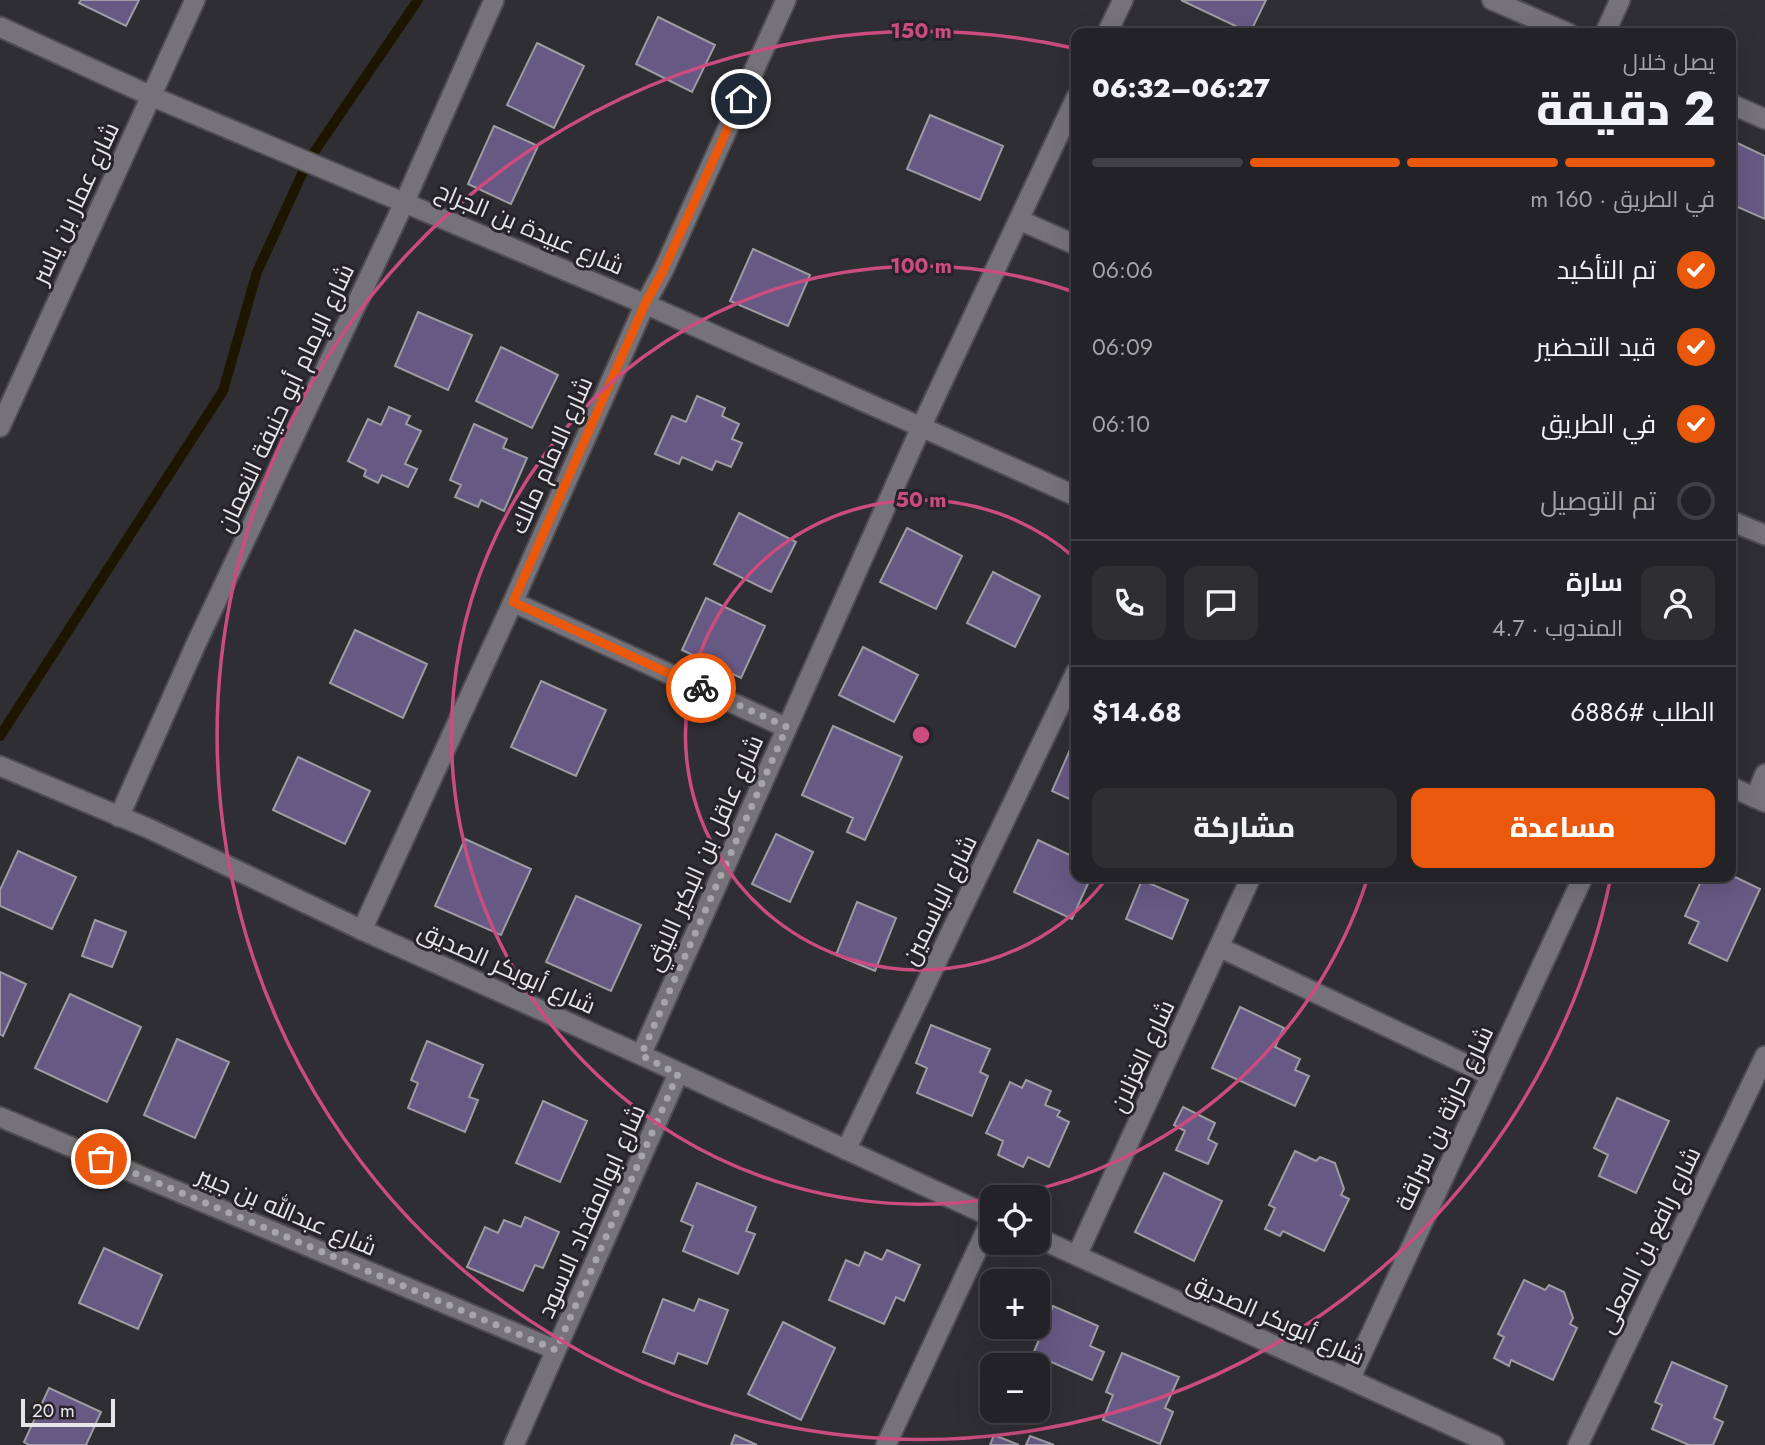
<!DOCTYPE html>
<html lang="ar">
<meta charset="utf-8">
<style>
:root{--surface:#232226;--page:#2f2f32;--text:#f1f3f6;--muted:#a3a4a7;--line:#403f43;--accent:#ea580c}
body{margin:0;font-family:Jost,Cairo,sans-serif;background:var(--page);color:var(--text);direction:rtl;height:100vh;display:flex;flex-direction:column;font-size:26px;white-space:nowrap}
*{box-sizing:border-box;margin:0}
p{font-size:23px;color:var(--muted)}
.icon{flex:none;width:38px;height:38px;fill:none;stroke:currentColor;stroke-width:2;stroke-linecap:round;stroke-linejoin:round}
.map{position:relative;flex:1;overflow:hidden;direction:ltr}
.sheet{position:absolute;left:1071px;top:28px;width:665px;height:854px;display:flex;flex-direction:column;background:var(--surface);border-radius:14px;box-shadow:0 7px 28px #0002,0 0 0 2px var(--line);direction:rtl}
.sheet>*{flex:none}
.controls{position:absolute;left:980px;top:1185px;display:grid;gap:14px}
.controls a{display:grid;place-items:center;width:70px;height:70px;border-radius:14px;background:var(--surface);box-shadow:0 7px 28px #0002,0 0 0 2px var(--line);font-size:35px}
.scale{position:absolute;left:21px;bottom:18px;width:94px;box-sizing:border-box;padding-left:7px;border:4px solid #e6e6e9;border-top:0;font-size:19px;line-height:24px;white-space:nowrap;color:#e6e6e9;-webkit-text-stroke:5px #262429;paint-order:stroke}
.pin{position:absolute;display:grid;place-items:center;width:60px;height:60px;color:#fff;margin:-30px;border:4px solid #fff;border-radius:50%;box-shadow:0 2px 7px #0007}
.courier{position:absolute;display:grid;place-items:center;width:70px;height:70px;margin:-35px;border:5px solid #ea580c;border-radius:50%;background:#fff;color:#222;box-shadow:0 2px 9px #0007}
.head em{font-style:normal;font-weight:800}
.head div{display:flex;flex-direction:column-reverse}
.head{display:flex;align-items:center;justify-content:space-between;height:119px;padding:0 21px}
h1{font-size:46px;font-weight:800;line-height:52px}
.bar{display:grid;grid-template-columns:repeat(4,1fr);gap:10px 7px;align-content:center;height:84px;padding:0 21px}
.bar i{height:9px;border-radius:5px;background:var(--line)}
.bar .selected{background:var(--accent)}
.bar p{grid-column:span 4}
.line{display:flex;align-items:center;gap:18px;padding:0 21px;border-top:2px solid var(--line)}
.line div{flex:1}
.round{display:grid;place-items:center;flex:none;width:74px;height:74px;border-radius:14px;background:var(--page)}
ol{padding:0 21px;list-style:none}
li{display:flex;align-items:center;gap:21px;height:77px}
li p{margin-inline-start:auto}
li .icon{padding:7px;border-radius:50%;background:var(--accent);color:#fff;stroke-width:4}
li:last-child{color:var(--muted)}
li i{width:38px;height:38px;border:4px solid var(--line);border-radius:50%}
.button{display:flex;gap:14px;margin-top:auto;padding:14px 21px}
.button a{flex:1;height:80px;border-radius:14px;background:var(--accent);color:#fff;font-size:28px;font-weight:800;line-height:80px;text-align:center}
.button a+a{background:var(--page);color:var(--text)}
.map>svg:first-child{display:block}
</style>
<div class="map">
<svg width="1765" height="1445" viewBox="0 0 1765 1445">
<rect width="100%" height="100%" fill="#2f2e33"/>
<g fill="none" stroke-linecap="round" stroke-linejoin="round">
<path stroke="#1e1500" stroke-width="10" d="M0 736 223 391 257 272 308 161 418 0"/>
</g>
<path fill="#665984" stroke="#9d9ca2" stroke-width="2" d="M81 0H139L126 26 79 3Z
M1181 0H1266L1250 33Z
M658 17 715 45 692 92 636 64Z
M537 43 584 66 554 128 507 105Z
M930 115 1003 146 980 200 907 169Z
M494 126 538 146 511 204 468 184Z
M1731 140 1765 156V219L1731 204Z
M753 249 810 275 788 326 730 301Z
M418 312 472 335 448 390 395 366Z
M501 347 558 375 532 428 476 401Z
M697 396 725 408 722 416 739 424 732 439 742 443 731 467 716 461 712 470 682 457 679 464 655 454 672 416 686 422Z
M389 407 410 416 406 424 421 431 405 464 417 469 408 487 382 475 378 483 364 476 366 470 348 461 368 419 381 425Z
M474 424 507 439 503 448 527 458 504 511 481 500 478 507 455 497 461 485 450 480Z
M739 513 796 542 771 592 714 564Z
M907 528 962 556 936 609 880 582Z
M993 572 1040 596 1015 647 967 623Z
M706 598 765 626 741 678 682 650Z
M355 630 427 664 403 718 330 683Z
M863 647 918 675 894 722 839 695Z
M541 681 606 710 576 776 511 747Z
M833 726 902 757 865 840 847 832 853 818 802 795Z
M1076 736V802L1052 791Z
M298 757 370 791 345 844 273 810Z
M776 834 813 852 790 902 752 884Z
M465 839 531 869 501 935 435 906Z
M1038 840 1076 858V877H1091L1072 919 1014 892Z
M18 851 76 877 52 929 0 906V890Z
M1731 875 1760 889 1727 961 1689 943 1699 922 1685 916 1703 877Z
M1142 880 1188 900 1172 939 1126 919Z
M576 896 641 925 611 991 546 962Z
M857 902 896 918 875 971 836 955Z
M95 920 126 932 112 967 82 956Z
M0 972 26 984 3 1036 0 1034Z
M70 994 141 1027 107 1102 35 1068Z
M1240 1007 1284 1028 1275 1047 1300 1059 1295 1070 1309 1076 1295 1106 1212 1068Z
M931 1025 990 1049 980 1072 988 1076 972 1116 917 1093 927 1068 916 1063Z
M177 1039 229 1062 195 1138 144 1115Z
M427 1041 483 1065 469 1097 478 1100 465 1132 408 1108 418 1083 411 1080Z
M1026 1080 1051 1091 1045 1105 1060 1111 1057 1116 1069 1122 1049 1167 1028 1157 1023 1167 998 1155 1003 1141 986 1133 1010 1082 1022 1088Z
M1617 1098 1669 1121 1636 1193 1599 1176 1608 1155 1594 1148Z
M543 1101 587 1121 560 1182 516 1163Z
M1183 1107 1215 1123 1208 1139 1217 1144 1208 1164 1176 1150 1185 1131 1174 1125Z
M1295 1151 1316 1161 1320 1157 1335 1163 1344 1189 1341 1195 1349 1199 1324 1251 1283 1231 1280 1236 1265 1229 1275 1208 1269 1205Z
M1164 1173 1222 1201 1194 1261 1135 1232Z
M697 1183 756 1207 746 1231 755 1234 738 1274 683 1251 693 1226 681 1221Z
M525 1217 559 1232 543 1268 535 1265 523 1291 467 1267 485 1227 498 1233 504 1220 521 1227Z
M104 1248 162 1275 138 1329 79 1303Z
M887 1250 920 1265 904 1301 896 1297 884 1324 829 1300 846 1260 859 1266 865 1252 882 1260Z
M1524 1280 1545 1290 1549 1285 1564 1292 1573 1318 1570 1324 1577 1328 1553 1380 1511 1360 1509 1366 1494 1358 1504 1337 1498 1334Z
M663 1299 694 1311 699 1299 728 1310 707 1364 678 1353 674 1364 643 1352Z
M1053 1306 1098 1326 1090 1346 1104 1352 1092 1380 1033 1354Z
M783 1322 835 1348 801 1420 748 1394Z
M1122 1353 1179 1377 1165 1408 1173 1412 1160 1444 1103 1420 1113 1395 1106 1392Z
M1672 1362 1727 1386 1714 1418 1723 1422 1713 1445H1689L1652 1429 1662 1405 1655 1402Z
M49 1388 101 1412 86 1445H29L24 1442Z
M735 1435 757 1445H731Z
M994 1435 1019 1445H990Z
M1030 1436 1054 1445H1026Z"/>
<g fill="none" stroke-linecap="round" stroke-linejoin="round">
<defs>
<path id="minor" d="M1492 0 1568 33
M0 27 151 96 645 304 1076 496
M1107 33 1123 0
M1605 33 1620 0
M1731 104 1765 119
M1019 220 1076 245
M0 427 195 0
M1731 521 1765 535
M513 602 787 728
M1731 787 1765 802
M1755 798 1765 774
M119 817 196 644 405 201 494 0
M362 930 513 602 645 304 663 271 786 0
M1219 947 1491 1076
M641 1055 923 423 1076 98
M0 1117 556 1350
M846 1150 1076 672
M1077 1255 1251 877
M1350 1379 1583 877
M514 1445 678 1074
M886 1445 992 1218
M1578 1445 1765 1056"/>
<path id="tertiary" d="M0 766 150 829 362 930 641 1055 992 1217
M1038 1238 1494 1445"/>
</defs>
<use href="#minor" stroke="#4e4c51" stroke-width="23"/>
<use href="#tertiary" stroke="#4e4c51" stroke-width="23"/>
<use href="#minor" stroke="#757379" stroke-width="19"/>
<use href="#tertiary" stroke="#757379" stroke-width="19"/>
</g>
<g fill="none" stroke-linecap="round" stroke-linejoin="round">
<path stroke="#a6a6a9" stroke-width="7" stroke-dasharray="0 12.6" d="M101 1159 556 1350 678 1074 641 1055 787 727 701 688"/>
<path stroke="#ea580c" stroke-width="9" d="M701 688 513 602 645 304 663 271 741 99"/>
</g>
<g fill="none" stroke="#cb4c7e" stroke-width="3.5">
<path d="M1107 878A235 235 0 1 1 1075 558"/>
<path d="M1367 880A469 469 0 0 1 1002 1197M990 1199A469 469 0 1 1 1074 292"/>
<path d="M1610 881A704 704 0 1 1 1073 48"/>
</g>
<g text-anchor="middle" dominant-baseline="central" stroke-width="6" stroke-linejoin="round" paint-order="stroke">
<g font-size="24" fill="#e6e6e9" stroke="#262429">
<text transform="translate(75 203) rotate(-65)">شارع عمار بن ياسر</text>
<text transform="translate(530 228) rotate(23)">شارع عبيدة بن الجراح</text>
<text transform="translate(285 398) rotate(-65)">شارع الإمام أبو حنيفة النعمان</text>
<text transform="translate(551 455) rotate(-66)">شارع الامام مالك</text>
<text transform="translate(704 853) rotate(-66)">شارع عاقل بن البكير الليثي</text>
<text transform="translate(939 900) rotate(-64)">شارع الياسمين</text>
<text transform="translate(507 968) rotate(24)">شارع أبوبكر الصديق</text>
<text transform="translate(1142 1056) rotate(-65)">شارع الغزلان</text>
<text transform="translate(1444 1118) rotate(-65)">شارع حارثة بن سراقة</text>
<text transform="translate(287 1211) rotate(23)">شارع عبدالله بن جبير</text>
<text transform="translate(591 1211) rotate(-66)">شارع ابوالمقداد الاسود</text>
<text transform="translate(1649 1240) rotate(-64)">شارع رافع بن المعلى</text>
<text transform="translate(1276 1319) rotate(24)">شارع أبوبكر الصديق</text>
</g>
</g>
<circle cx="921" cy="735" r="10" fill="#cb4c7e" stroke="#262429" stroke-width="3.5"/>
<g font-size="21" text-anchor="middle" font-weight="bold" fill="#cb4c7e" stroke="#262429" stroke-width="6" stroke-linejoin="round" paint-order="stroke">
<text x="921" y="38">150 m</text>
<text x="921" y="273">100 m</text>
<text x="921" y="507">50 m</text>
</g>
</svg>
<div class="controls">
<a><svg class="icon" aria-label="locate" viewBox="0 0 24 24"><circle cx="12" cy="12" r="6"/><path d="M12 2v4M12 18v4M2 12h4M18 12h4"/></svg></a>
<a>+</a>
<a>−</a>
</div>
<div class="scale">20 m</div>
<div class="pin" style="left:101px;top:1159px;background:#ea580c"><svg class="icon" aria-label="bag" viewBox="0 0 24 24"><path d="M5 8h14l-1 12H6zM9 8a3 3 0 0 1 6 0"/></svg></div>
<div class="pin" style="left:741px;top:99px;background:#1f2937"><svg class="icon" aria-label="home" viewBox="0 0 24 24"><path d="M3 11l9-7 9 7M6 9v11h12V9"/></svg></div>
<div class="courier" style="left:701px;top:688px"><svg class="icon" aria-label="bike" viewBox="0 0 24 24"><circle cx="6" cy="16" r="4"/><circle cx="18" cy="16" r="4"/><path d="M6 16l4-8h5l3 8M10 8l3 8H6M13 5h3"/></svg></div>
<section class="sheet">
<div class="head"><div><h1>2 دقيقة</h1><p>يصل خلال</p></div><em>06:27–06:32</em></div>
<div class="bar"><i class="selected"></i><i class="selected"></i><i class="selected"></i><i></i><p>في الطريق · 160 m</p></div>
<ol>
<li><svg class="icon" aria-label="check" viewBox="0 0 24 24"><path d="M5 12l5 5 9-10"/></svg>تم التأكيد<p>06:06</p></li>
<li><svg class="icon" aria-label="check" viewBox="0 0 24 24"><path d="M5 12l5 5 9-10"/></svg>قيد التحضير<p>06:09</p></li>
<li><svg class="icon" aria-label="check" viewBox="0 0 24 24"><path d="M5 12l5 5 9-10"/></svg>في الطريق<p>06:10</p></li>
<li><i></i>تم التوصيل</li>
</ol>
<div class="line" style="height:126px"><a class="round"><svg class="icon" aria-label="person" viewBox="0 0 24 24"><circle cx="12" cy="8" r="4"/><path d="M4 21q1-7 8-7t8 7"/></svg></a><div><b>سارة</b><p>المندوب · 4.7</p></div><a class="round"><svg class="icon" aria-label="chat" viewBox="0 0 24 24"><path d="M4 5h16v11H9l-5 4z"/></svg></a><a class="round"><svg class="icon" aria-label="phone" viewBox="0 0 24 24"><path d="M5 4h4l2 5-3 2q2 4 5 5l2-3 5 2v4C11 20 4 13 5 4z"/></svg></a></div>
<div class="line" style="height:91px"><div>الطلب #6886</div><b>$14.68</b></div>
<div class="button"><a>مساعدة</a><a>مشاركة</a></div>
</section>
</div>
